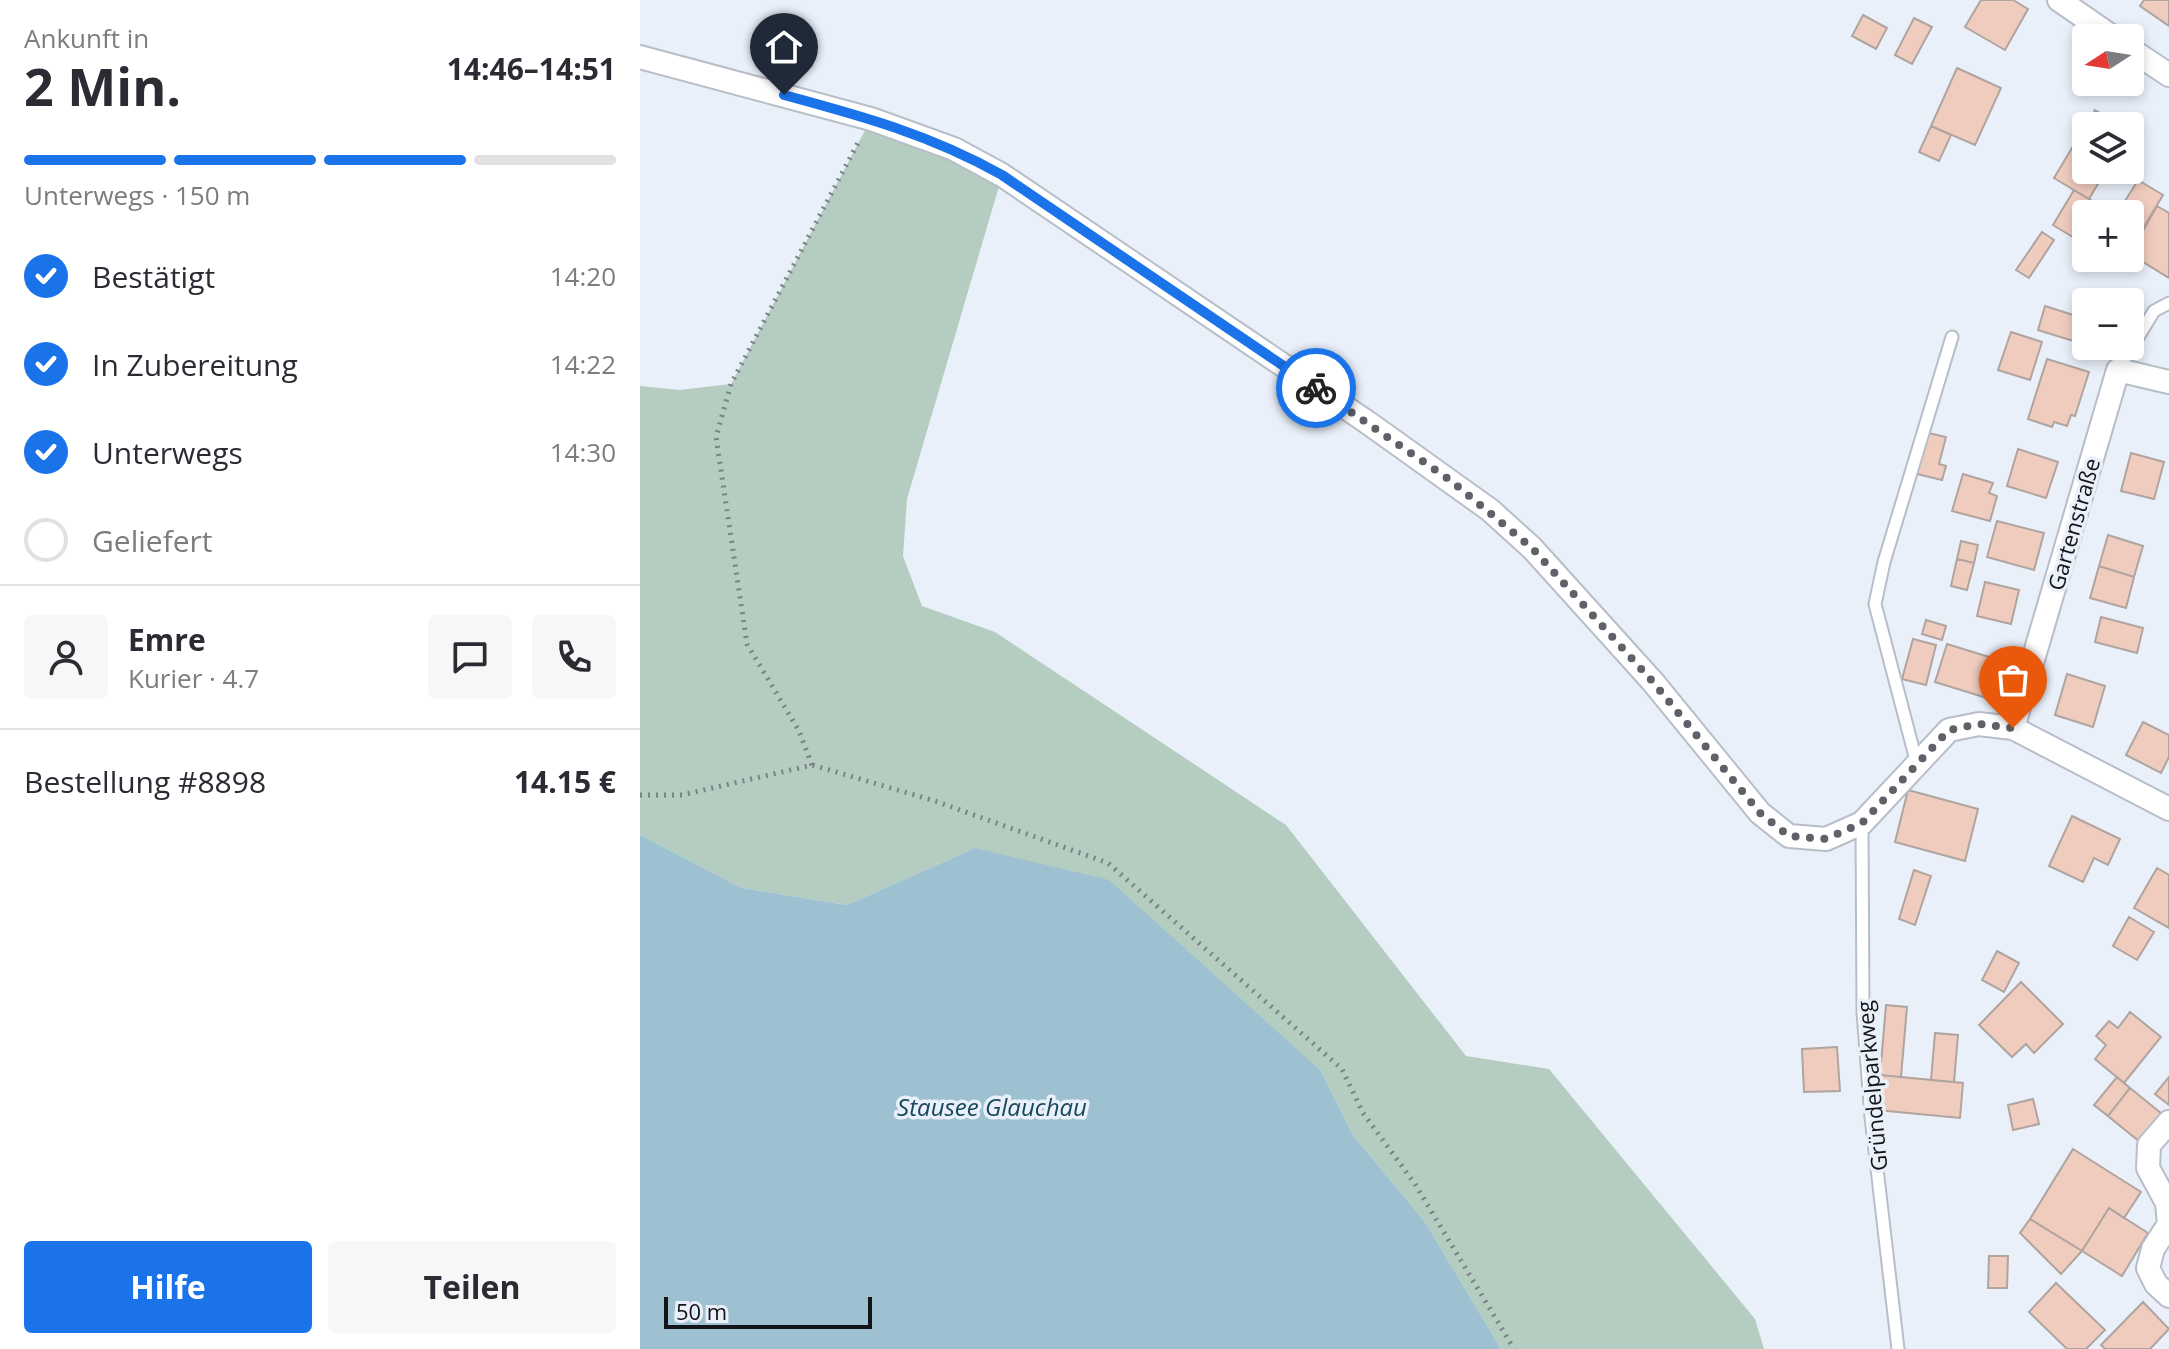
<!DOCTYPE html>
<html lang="de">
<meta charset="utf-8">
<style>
:root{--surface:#fff;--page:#f7f7f7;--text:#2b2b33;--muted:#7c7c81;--line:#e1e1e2;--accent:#1a73e8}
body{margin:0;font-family:"Open Sans",sans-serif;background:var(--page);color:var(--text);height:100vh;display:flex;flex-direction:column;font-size:30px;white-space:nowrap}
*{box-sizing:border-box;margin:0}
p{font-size:26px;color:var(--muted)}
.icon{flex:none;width:44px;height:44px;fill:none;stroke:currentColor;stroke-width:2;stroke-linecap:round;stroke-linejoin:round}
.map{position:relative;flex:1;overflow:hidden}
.sheet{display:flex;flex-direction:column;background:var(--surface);width:640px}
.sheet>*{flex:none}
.needle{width:52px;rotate:258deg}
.fabs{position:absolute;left:1432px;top:24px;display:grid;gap:16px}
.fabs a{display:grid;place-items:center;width:72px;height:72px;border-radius:8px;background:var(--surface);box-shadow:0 4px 12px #0003;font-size:40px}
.scale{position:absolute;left:24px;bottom:20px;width:208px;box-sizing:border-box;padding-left:8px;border:4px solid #121418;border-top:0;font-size:22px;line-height:28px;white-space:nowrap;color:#121418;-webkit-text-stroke:6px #eaf0fa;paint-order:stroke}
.pin{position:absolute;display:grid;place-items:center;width:68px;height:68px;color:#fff;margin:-82px -34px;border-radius:50% 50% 50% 0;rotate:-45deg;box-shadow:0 0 8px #0007}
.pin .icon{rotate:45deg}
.courier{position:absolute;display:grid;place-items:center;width:80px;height:80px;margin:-40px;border:6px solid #1a73e8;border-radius:50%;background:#fff;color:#222;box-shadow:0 2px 10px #0007}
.head em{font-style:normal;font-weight:700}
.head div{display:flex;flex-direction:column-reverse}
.head{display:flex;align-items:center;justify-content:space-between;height:136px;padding:0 24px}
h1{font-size:52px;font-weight:700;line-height:60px}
.bar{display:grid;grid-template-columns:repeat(4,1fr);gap:12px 8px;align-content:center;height:96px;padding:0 24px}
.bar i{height:10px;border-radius:6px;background:var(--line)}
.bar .active{background:var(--accent)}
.bar p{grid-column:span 4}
.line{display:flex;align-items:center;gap:20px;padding:0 24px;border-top:2px solid var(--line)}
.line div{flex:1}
.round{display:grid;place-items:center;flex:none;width:84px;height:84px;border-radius:8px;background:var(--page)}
ol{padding:0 24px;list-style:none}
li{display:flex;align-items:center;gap:24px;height:88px}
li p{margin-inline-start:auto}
li .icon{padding:8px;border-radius:50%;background:var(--accent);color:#fff;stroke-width:4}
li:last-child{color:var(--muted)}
li i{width:44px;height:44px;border:4px solid var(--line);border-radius:50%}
.cta{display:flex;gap:16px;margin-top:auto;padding:16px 24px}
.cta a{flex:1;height:92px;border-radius:8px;background:var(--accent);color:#fff;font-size:32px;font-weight:700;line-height:92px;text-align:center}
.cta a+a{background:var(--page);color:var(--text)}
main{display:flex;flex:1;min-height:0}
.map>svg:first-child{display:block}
</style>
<main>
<section class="sheet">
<div class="head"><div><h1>2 Min.</h1><p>Ankunft in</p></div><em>14:46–14:51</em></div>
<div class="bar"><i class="active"></i><i class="active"></i><i class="active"></i><i></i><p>Unterwegs · 150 m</p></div>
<ol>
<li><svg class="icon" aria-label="check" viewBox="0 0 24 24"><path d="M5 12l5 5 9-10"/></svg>Bestätigt<p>14:20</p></li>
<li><svg class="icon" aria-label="check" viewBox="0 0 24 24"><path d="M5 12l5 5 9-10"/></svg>In Zubereitung<p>14:22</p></li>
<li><svg class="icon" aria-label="check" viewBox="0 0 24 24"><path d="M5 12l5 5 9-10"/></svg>Unterwegs<p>14:30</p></li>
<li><i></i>Geliefert</li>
</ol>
<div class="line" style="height:144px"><a class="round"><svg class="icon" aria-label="person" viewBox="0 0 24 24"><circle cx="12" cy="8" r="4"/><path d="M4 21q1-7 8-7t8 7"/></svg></a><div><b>Emre</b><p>Kurier · 4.7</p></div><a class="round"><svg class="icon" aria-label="chat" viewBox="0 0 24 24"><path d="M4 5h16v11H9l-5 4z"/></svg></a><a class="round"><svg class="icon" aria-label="phone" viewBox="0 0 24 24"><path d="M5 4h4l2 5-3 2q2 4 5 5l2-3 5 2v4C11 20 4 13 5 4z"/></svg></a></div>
<div class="line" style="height:104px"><div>Bestellung #8898</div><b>14.15 €</b></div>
<div class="cta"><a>Hilfe</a><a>Teilen</a></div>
</section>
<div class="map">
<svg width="1529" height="1349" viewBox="0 0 1529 1349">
<rect width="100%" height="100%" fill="#eaf0fa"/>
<path fill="#b4cdc0" d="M231 119 362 176 267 499 263 556 282 606 355 632 646 825 826 1056 909 1069 1115 1319 1124 1349H861L785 1222 713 1135 681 1071 335 848 207 905 102 888 0 835V386L39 390 91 384Z"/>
<path fill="#9ec1d2" d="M0 835 102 888 207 905 335 848 469 880 681 1071 713 1135 785 1222 861 1349H0Z"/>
<path fill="#f0ccbf" stroke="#b0a49f" stroke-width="2" d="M1341 0H1373L1388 9 1365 50 1325 27Z
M1504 0H1529V26L1500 6Z
M1223 15 1247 28 1236 49 1212 36Z
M1274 18 1292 27 1272 64 1255 55Z
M1317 68 1361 88 1335 145 1291 126Z
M1455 110 1482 126H1446V150L1435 143Z
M1291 126 1311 135 1299 161 1279 152Z
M1435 143 1446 150V170H1466L1449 199 1414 178Z
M1498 180 1523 195 1490 250V214H1477Z
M1434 190 1474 214H1446V245L1413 225Z
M1517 206 1529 213V278L1490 254Z
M1402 232 1414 240 1389 278 1376 270Z
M1405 306 1446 319V345L1398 330Z
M1371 332 1402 342 1390 380 1358 370Z
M1407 359 1449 372 1435 416 1431 415 1427 426 1414 422 1412 427 1388 419Z
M1288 433 1306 437 1299 464 1306 466 1302 480 1277 474Z
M1378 449 1418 462 1406 498 1367 486Z
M1491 453 1524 462 1514 499 1481 491Z
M1323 474 1353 483 1349 493 1357 496 1350 521 1312 511Z
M1357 521 1404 533 1394 570 1347 557Z
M1468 535 1503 546 1494 577 1459 566Z
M1321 541 1338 545 1334 563 1317 559Z
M1317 559 1334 563 1327 590 1311 586Z
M1459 566 1494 577 1486 608 1450 598Z
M1345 582 1379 590 1371 624 1337 616Z
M1461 617 1503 628 1497 653 1455 642Z
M1286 620 1306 626 1302 640 1282 634Z
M1273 639 1296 645 1286 685 1262 679Z
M1307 644 1362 661 1350 699 1295 682Z
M1427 674 1465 686 1453 727 1415 715Z
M1503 722 1529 735V757L1521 773 1486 755Z
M1268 790 1338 809 1325 861 1255 842Z
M1432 816 1480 839 1468 865 1454 858 1443 882 1409 866Z
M1517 868 1529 875V928L1494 908Z
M1274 870 1291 876 1275 925 1259 919Z
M1489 917 1514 932 1497 960 1473 946Z
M1357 951 1379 963 1364 992 1342 980Z
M1381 982 1423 1024 1394 1053 1386 1044 1372 1057 1339 1025Z
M1246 1005 1267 1007 1261 1077 1240 1075Z
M1490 1012 1521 1037 1484 1083 1455 1059 1466 1045 1456 1036 1469 1021 1478 1028Z
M1295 1033 1318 1035 1314 1082 1291 1080Z
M1197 1047 1200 1091 1164 1092 1162 1049Z
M1240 1075 1323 1083 1320 1118 1237 1110Z
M1477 1077 1490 1088 1468 1116 1454 1105Z
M1529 1077V1105L1515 1094Z
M1490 1088 1522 1114 1500 1142 1468 1116Z
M1393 1099 1399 1124 1373 1130 1368 1105Z
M1433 1149 1501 1192 1484 1218 1469 1208 1442 1251 1390 1219Z
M1469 1208 1508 1233 1482 1276 1442 1251Z
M1390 1219 1442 1251 1421 1274 1380 1233Z
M1349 1256H1368L1367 1288H1348Z
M1416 1283 1465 1330 1446 1349H1427L1389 1312Z
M1503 1302 1529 1329 1510 1349H1465L1461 1345Z"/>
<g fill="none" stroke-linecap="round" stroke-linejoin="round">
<defs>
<path id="lane" d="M1478 370 1514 311 1529 303
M1277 764 1235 604 1244 562 1312 337
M1222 823 1223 1012 1231 1117 1258 1349"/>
<path id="street" d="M1419 0 1474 38
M1490 49 1529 75
M0 57 231 119 314 149 362 175 727 422 850 510 892 548 1013 682 1120 813 1149 836 1186 839 1222 823 1309 730 1339 724 1373 728 1529 809
M1373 728 1478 370 1529 382
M1529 1122 1509 1145 1508 1168 1527 1203 1529 1224 1513 1249 1508 1268 1516 1284 1529 1296"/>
</defs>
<use href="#lane" stroke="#b8bec8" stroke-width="15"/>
<use href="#street" stroke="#b8bec8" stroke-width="26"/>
<path stroke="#7c8087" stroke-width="5" stroke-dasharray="2 6" stroke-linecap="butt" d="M172 765 159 731 107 644 76 437 91 384 220 139
M0 795H42L172 765 295 801 468 863 702 1069 723 1113 775 1184 874 1349"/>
<use href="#lane" stroke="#fff" stroke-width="11"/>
<use href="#street" stroke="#fff" stroke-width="22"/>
</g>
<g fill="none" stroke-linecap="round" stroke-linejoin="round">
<path stroke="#5e6167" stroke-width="8" stroke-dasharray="0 14.4" d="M676 388 810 480 892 548 1013 682 1120 813 1149 836 1186 839 1222 823 1309 730 1339 724 1373 728"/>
<path stroke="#1a73e8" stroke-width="10" d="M144 95C222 116 291 135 362 175L676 388"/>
</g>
<g text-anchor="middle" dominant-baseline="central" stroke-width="7" stroke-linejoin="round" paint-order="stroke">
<g font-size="22" fill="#121418" stroke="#eaf0fa">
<text transform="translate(1433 524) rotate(-74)">Gartenstraße</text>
<text transform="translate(1231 1086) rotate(-95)">Gründelparkweg</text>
</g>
<g font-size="24" font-style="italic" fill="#17475a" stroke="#eaf0fa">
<text x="352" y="1106">Stausee Glauchau</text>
</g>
</g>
</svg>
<div class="fabs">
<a><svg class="needle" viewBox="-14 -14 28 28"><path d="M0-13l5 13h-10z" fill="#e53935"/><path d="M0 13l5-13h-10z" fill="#7c7c81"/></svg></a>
<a><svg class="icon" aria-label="layers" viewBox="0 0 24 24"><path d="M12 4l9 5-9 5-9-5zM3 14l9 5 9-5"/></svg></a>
<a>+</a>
<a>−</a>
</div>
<div class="scale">50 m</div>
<div class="pin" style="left:1373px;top:728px;background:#ea580c"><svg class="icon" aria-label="bag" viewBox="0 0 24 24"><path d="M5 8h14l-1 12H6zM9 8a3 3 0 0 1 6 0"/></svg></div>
<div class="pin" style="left:144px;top:95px;background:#1f2937"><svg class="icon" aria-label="home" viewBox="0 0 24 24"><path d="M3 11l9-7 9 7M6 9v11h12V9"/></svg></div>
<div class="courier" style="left:676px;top:388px"><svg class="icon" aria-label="bike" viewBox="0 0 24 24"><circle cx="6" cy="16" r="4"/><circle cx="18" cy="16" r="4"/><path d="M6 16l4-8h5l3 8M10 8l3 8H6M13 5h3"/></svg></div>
</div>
</main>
